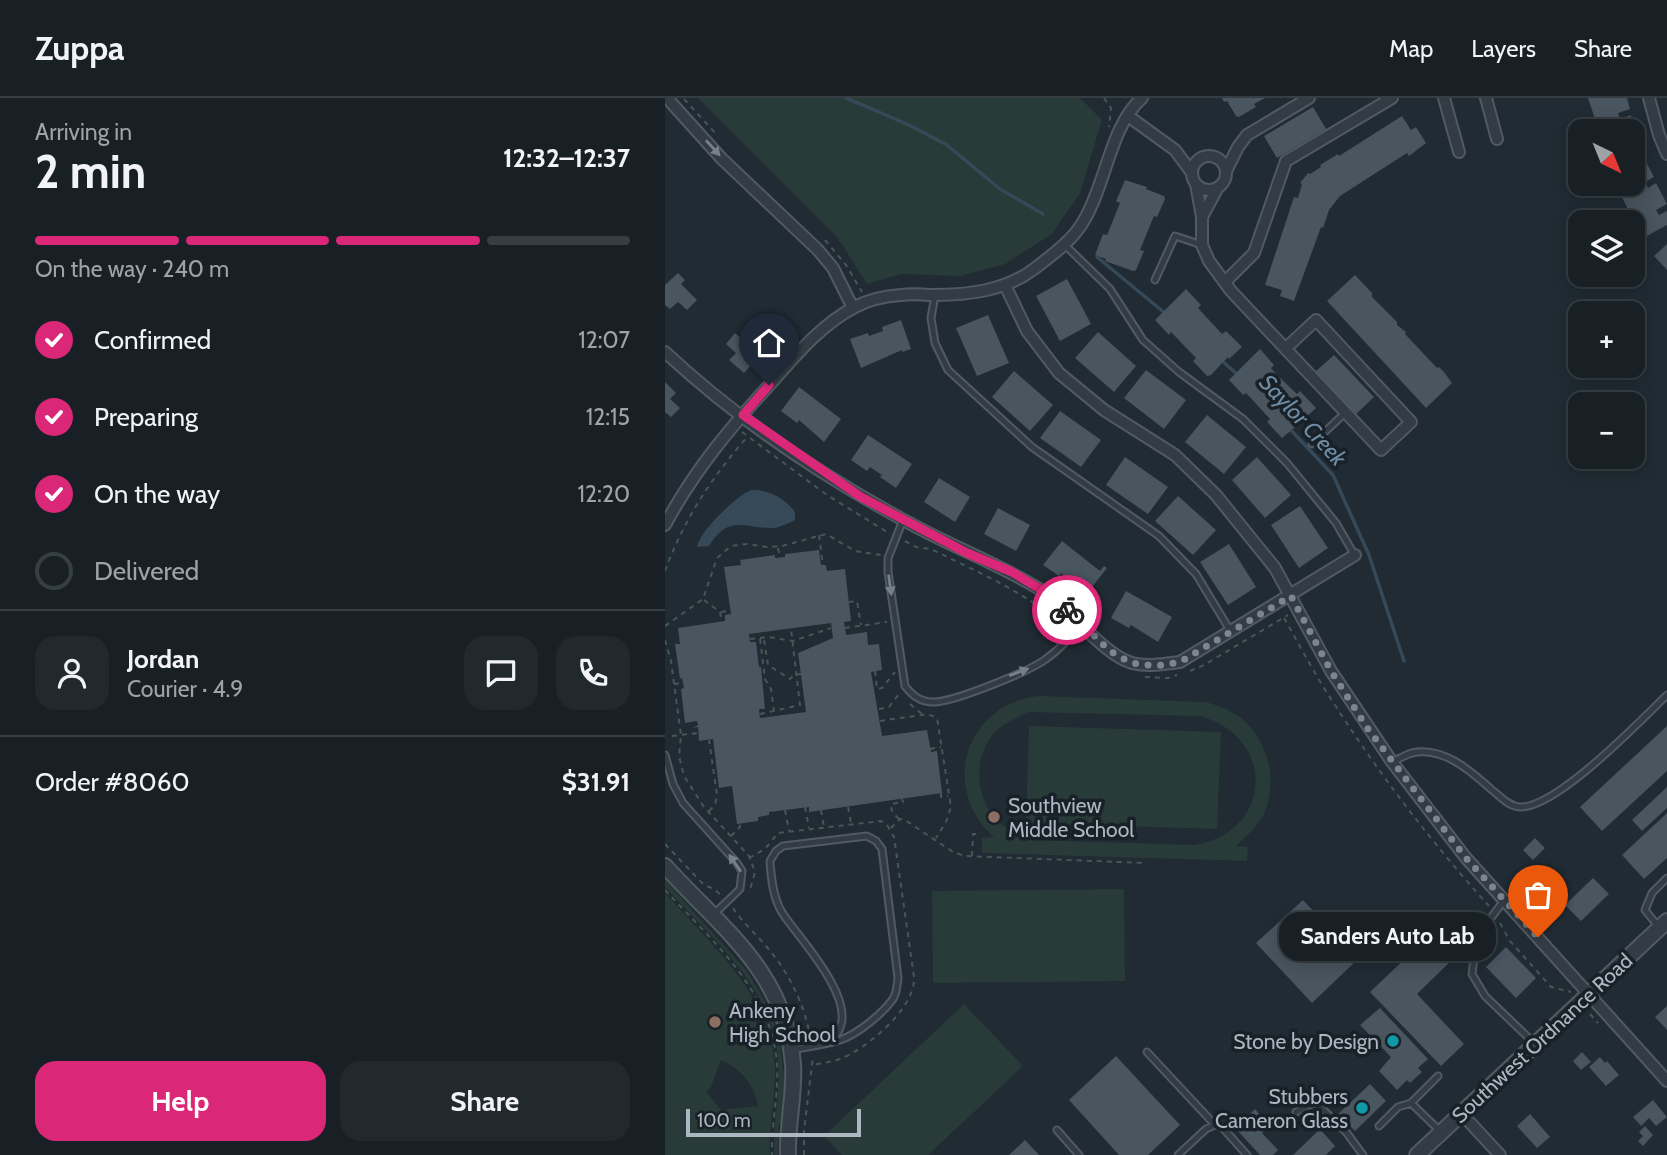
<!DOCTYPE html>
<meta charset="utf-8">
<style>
:root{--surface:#182026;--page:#21282e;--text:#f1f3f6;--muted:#9fa3a7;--line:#363e43;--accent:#db2777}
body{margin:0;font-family:Cabin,sans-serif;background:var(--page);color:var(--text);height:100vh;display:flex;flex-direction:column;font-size:26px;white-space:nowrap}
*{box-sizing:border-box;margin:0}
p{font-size:23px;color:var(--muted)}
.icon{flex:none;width:38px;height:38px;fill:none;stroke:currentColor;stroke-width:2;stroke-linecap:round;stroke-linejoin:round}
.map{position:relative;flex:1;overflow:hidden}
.sheet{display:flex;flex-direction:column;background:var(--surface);width:665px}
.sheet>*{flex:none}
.needle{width:46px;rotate:137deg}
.fabs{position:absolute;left:903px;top:21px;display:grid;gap:14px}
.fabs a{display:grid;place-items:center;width:77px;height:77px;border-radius:14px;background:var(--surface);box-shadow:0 4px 18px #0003,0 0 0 2px var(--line);font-size:35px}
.scale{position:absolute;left:21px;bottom:18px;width:175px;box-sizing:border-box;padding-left:7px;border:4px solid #adb7c1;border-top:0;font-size:19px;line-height:24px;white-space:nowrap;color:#adb7c1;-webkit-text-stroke:5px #192128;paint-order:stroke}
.pin{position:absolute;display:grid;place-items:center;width:60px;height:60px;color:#fff;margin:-72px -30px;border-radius:50% 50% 50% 0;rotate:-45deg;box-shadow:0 0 7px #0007}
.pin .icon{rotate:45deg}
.courier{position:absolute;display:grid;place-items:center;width:70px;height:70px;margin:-35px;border:5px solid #db2777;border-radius:50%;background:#fff;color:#222;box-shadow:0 2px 9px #0007}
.bubble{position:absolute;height:49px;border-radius:21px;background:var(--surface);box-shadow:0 4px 18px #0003,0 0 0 2px var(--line);font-size:23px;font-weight:800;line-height:49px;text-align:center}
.head em{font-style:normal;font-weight:800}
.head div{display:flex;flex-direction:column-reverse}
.head{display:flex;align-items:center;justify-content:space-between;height:119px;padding:0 35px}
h1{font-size:46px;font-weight:800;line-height:52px}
.bar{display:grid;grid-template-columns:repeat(4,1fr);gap:10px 7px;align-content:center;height:84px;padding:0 35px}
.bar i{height:9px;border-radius:5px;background:var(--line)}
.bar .on{background:var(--accent)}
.bar p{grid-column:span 4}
.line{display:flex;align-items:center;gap:18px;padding:0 35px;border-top:2px solid var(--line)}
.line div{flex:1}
.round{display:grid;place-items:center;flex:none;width:74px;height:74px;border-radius:21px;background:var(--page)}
ol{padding:0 35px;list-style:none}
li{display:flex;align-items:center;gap:21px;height:77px}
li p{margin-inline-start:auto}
li .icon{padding:7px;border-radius:50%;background:var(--accent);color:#fff;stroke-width:4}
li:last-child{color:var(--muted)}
li i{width:38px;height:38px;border:4px solid var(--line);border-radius:50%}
.button{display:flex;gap:14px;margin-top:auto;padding:14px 35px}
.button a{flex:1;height:80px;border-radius:21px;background:var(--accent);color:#fff;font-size:28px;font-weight:800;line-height:80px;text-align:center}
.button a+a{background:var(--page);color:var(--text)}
header{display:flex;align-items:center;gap:42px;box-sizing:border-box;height:98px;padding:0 35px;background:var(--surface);border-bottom:2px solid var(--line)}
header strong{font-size:33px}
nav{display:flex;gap:38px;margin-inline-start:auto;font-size:24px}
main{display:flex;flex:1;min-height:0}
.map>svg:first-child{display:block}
</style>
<header>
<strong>Zuppa</strong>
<nav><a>Map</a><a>Layers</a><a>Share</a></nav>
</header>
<main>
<section class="sheet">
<div class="head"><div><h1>2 min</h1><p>Arriving in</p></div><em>12:32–12:37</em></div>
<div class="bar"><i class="on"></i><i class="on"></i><i class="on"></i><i></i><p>On the way · 240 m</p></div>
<ol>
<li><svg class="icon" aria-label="check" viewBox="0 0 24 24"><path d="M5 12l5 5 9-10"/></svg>Confirmed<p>12:07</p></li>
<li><svg class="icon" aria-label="check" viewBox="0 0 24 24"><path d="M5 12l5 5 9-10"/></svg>Preparing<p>12:15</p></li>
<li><svg class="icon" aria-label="check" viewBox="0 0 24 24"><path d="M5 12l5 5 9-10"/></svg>On the way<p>12:20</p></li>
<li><i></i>Delivered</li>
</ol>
<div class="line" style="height:126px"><a class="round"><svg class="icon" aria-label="person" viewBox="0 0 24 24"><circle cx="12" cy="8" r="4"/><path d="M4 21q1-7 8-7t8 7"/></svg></a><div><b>Jordan</b><p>Courier · 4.9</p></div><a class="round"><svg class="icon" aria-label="chat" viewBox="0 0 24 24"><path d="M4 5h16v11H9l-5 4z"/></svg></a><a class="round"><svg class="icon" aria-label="phone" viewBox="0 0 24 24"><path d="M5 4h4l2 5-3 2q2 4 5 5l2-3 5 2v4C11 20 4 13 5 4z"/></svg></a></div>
<div class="line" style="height:91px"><div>Order #8060</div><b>$31.91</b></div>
<div class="button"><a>Help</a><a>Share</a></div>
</section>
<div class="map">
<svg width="1002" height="1057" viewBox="0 0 1002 1057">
<rect width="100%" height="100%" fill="#202b33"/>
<path fill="#283b38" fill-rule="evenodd" d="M33 0H415L437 22 415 95 387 136 340 166 295 178 236 176 202 186 172 139Z
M374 598 541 604C553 608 566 612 576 620 605 643 614 687 597 720 590 731 580 739 571 748L583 749 582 763 317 755V740L329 739C274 690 300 606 374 598ZM363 614 535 618C613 640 607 735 529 747L369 742C357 738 344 734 335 725 310 703 307 659 330 634 339 625 351 620 363 614Z
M364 628 556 634 552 731 361 725Z
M0 782 82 873 105 912 114 939 120 985 119 1018 114 1027 113 1057H109C108 1024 116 993 113 960 108 889 45 838 0 789Z
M459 791 460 883 268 885 267 793Z
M0 795C46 847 106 896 110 970 111 1000 103 1028 105 1057H0ZM56 962C76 971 89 986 93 1008L63 1011 59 1016 41 993 46 989Z
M299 906 358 968 263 1057H177L159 1038Z"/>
<path fill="#354959" d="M86 392C103 391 121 401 130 414V422C124 425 116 429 109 430 78 431 65 415 44 448L32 449C34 434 71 398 86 392Z"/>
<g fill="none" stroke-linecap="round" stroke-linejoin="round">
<path stroke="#354959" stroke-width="3.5" d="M181 0 244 27 282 47 335 91 378 116
M432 159 501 216
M555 261 573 277
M624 330 668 377 704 457 739 563"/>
</g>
<path fill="#49555f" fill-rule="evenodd" d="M557 0H600L589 6 591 9 574 19 571 18 562 3 559 4Z
M923 0H962L965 11 953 15 955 21 966 17 969 29 955 33H934Z
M648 9 661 31 612 60 599 38Z
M737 18 746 32 751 29 761 45 744 58 742 55 675 98 664 112 658 130 656 129 629 203 615 198 617 192 600 187 629 99 633 100 637 86 635 85 643 75 645 76 656 69 655 67 673 56 674 58Z
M978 58 989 79 980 84 983 90 991 85 1002 106 991 112 994 117 1002 113V127L978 140 950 86H968V63Z
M460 82 482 89 481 91 499 98 500 101 492 119 489 118 475 152 479 153 471 172 468 173 440 163 441 161 430 157 438 136 442 137 455 105 451 103Z
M1002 146V172L989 158Z
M13 175 20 182 16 186 32 202 22 212 13 204 5 211 0 207V187Z
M690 177 707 195V199L732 224V227L741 234 740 236 772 270 774 269 779 274 787 285 761 310 662 203Z
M402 181 426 226 395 243 371 198Z
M521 191 536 207 533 210 557 236 561 233 577 249 564 261 563 259 546 277 542 278 528 263 531 260 506 234 504 237 490 222Z
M323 217 344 265 312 278 291 230Z
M236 222 246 251 237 254V252L196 270 185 241 203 235 204 238 218 233 217 229Z
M433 234 471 268 449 294 410 260Z
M70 235 87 250 92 245 100 252 79 275 64 262 71 255 61 246Z
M595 251 609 267 606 270 611 276 632 296 635 293 651 310 638 322 637 320 634 322 636 324 617 340 602 324 605 321 581 295 578 297 564 282Z
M669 257 709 299 690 317 650 274Z
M481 272 521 302 499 331 459 300Z
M349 273 388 307 365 333 327 299Z
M0 284 11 295 5 301 15 310 6 319 0 314Z
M134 289 176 321 159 344 134 322 132 325 116 313Z
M395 313 436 342 416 369 375 340Z
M542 317 581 349 559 376 520 344Z
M203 337 247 366 231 390 215 379 217 377 205 369 202 373 186 362Z
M460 359 503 389 483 416 441 387Z
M592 359 626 397 600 420 567 382Z
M274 380 305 399 290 424 259 404Z
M513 398 551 432 528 457 490 423Z
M635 408 663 450 634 470 606 427Z
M333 410 365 427 351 453 319 436Z
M397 443 435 473 439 468 442 470 420 498 396 475 394 478 378 467Z
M564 446 591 489 563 507 535 464Z
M154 452 156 467H161L162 473 180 471 186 523 179 524 181 537 202 534 203 547 214 546 217 572 206 574 217 638 262 632 266 654 272 653 277 695 144 714V709L104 714V717L93 719V723L72 726 67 688 54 690 48 641 34 643 33 629 28 630 33 627 32 623 20 625 16 591 19 590 17 580 15 581 10 546H15L13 530 60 523V517L66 516 59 469 76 467 75 462 110 457V460L120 459V456ZM166 525 168 540 133 555 141 614 95 620 94 611H100L96 569H94L91 544H85L84 536Z
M461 493 507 519 493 544 466 527 464 530 446 520Z
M1002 628V673L937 733 915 709Z
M1002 689V710L977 733 967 722Z
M1002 715V760L979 781 957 757Z
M870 740 880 750 868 762 858 752Z
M928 780 944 796 916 823 900 807Z
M638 802 693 861 647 905 591 845Z
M765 837 788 861 752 896 799 946 776 968 705 894Z
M841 849 871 880 851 900 821 869Z
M1002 908V932L990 919Z
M715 910 763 961 753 970 757 974 745 985 742 982 732 992 714 973 726 959 695 927Z
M917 954 926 964 916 972 908 963Z
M451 958 515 1027 483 1057H454L404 1002Z
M935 959 940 965 942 963 954 977 941 988 924 969Z
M705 986 721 1003 690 1033 673 1016Z
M988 1002 1002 1019 991 1028 984 1020 976 1028 968 1019Z
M590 1011 605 1028 597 1035 613 1052 608 1057H595L570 1030Z
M865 1016 885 1039 872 1050 852 1028Z
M980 1028 988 1037 978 1048 973 1043 978 1038 974 1034Z
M655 1031 670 1048 661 1057H628Z
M360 1042 374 1057H344Z"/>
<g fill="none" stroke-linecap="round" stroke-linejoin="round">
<defs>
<path id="service" d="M400 147 445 191 478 242 514 274 578 321 622 365 671 425 689 456
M490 182 510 138 537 147
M270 197 266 220 270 245 283 272 367 349 494 438 531 476 566 534
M647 346 681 314
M238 422 223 460V474L240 588C247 597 254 603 266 604 285 606 365 573 381 561 395 551 406 540 413 525
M0 657 8 686 18 705 72 765 77 773 75 791 49 816
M727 664C734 661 740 657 747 655 778 648 806 673 827 692 835 698 843 708 854 709 890 712 975 623 1002 597
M840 801 817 832 810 853 807 876 820 898 870 946
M993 828 980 812 987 795 1002 780
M126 952C142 949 160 947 175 942 193 936 217 916 228 901 232 895 232 887 233 880L217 751 211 743 202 738 118 748 111 753 105 763C106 780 108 801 118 816 134 840 189 898 175 930 173 935 169 940 166 944
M482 954 550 1027
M746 1005 773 978
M631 1014 650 1004 681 1034 698 1057
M714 1028 733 1009 746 1005 776 1034
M392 1032 414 1057
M513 1057 541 1031 550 1027 557 1029 582 1057"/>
<path id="minor" d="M2 0 56 60 153 152 168 170 188 210
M779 0 794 54
M821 0 832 41
M984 0 994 37 1002 56
M463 18 510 52 527 75
M527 75a17 17 0 1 1 34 0a17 17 0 1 1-34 0Z
M561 73 573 49 582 37 644 0
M531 86 537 119V147L544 163 566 193 716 352 746 324 651 222 621 250
M537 119 552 91
M560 184 589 155 621 63 727 0
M340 187 362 233 394 275 439 312 510 357 551 397 610 470 666 573 727 664 801 760 1002 983
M0 254C73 322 160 380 248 427 290 450 336 467 376 492 405 510 437 556 467 565 483 569 499 566 515 564L690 457
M0 427C30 371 65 330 108 283 132 256 157 226 190 209 203 202 221 198 236 197 246 195 257 197 268 197 302 197 340 193 369 171 387 157 407 143 418 124 441 87 445 28 477 0
M796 1015 835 1057"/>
<path id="tertiary" d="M0 768C58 832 120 873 128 966 130 996 122 1027 123 1057
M752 1057 1002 823"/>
</defs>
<use href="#service" stroke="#515a62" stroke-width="9"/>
<use href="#minor" stroke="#515a62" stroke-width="14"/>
<use href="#tertiary" stroke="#515a62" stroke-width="18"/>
<path stroke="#465757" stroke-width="2" stroke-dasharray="5 5" stroke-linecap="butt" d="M439 0 446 10 444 29
M19 1 53 38
M160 142 181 167 197 194
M77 334 162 397 222 434
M154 437 158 467
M240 443 251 449 266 451C312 474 361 494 400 529
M113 450 115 460
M0 473C19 421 47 379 83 338
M39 502 55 514 56 520H60
M184 504 192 503 196 527
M56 514 62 513V516
M619 520C635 548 650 577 668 604 714 676 767 745 824 808
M0 528 38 501 52 460 66 448 82 446 102 449 117 448 161 436 190 453 216 457
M180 530 222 524
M85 541 103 539 128 543 166 530
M95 541 100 581 106 591 109 613
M0 542 6 563 16 637 14 658 19 678 39 709 84 758 90 774 85 792
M99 542 103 567 125 581 129 577 136 576
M210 573 212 591 217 590 230 574
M525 573 539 567 623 517
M480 579 503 580 512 577
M9 586 18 585
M245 606 257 616
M214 611 224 609 234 596
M95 616 135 607 126 531
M215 623 263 616 272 620 286 709 281 724 271 740
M7 638 33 635
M265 651 276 649
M276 695V699L283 698
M140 709 144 730
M183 709 186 725
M120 712 124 733
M156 712 159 729
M44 713 50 707 52 697 44 642
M234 721 227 714 226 706 238 704 237 701
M226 730 235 721 240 722 288 754 300 758 480 765
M66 738 75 729V725
M0 746 39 787 49 791 57 798
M307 758 308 736H314
M84 760 100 751 113 735 216 723 222 727 229 739 249 879C251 910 201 951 175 961 166 964 157 965 148 967
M0 792C47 843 106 892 112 965 114 996 106 1026 107 1057
M68 810C77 824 90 835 101 848 123 873 139 905 145 938
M835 825 845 843 886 889 906 894
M925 916 933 925
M139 1057V1033L148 958"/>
<use href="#service" stroke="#333c44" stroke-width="5"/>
<use href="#minor" stroke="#333c44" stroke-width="10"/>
<use href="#tertiary" stroke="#333c44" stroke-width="14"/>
</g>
<defs><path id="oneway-solid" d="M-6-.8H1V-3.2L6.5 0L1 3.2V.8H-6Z" transform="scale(1.75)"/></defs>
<g fill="#768089">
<use href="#oneway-solid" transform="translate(48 50) rotate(48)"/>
<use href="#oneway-solid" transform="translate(225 487) rotate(82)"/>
<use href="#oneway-solid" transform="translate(354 574) rotate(-21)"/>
<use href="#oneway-solid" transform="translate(70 765) rotate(-125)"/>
</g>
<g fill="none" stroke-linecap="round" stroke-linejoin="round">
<path stroke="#7c868f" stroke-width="7" stroke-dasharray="0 12.6" d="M402 512 445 553 466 565 491 568 515 564 626 498 666 573 703 631 801 760 873 839"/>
<path stroke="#db2777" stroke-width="9" d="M104 287 78 317 196 399 302 455 347 474 380 494 402 512"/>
</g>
<g fill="#8d6e63" stroke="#192128" stroke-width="2.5">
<circle cx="329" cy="719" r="7"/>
<circle cx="50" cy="924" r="7"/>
</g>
<g fill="#0f9aa8" stroke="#192128" stroke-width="2.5">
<circle cx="728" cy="943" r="7"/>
<circle cx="697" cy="1010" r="7"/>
</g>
<g text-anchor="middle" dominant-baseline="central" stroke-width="7" stroke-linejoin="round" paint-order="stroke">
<g font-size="21" fill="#adb7c1" stroke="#192128" text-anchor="start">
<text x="343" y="707">Southview<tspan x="343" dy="24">Middle School</tspan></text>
<text x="64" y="912">Ankeny<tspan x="64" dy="24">High School</tspan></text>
<text x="714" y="943" text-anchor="end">Stone by Design</text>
<text x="683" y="998" text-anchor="end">Stubbers<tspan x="683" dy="24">Cameron Glass</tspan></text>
</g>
<g font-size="21" fill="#adb7c1" stroke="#192128">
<text transform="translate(877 940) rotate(-43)">Southwest Ordnance Road</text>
</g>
<g font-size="23" font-style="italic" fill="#708ca2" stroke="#192128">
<text transform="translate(638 322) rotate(47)">Saylor Creek</text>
</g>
</g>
</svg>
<div class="fabs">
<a><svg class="needle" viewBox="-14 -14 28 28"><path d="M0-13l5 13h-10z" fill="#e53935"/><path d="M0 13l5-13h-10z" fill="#9fa3a7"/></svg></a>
<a><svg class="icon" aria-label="layers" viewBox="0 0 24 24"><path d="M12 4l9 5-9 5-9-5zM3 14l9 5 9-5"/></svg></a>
<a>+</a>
<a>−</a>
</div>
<div class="scale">100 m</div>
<div class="pin" style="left:873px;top:839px;background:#ea580c"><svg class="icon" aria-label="bag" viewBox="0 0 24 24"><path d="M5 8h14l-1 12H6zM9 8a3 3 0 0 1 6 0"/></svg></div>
<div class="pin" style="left:104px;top:287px;background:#1f2937"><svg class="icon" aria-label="home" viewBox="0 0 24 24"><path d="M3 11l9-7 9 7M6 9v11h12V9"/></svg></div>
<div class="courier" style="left:402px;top:512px"><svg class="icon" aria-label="bike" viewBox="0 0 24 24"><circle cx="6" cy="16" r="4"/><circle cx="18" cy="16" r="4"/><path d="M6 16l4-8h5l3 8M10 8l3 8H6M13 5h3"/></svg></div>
<div class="bubble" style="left:614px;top:814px;width:217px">Sanders Auto Lab</div>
</div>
</main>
